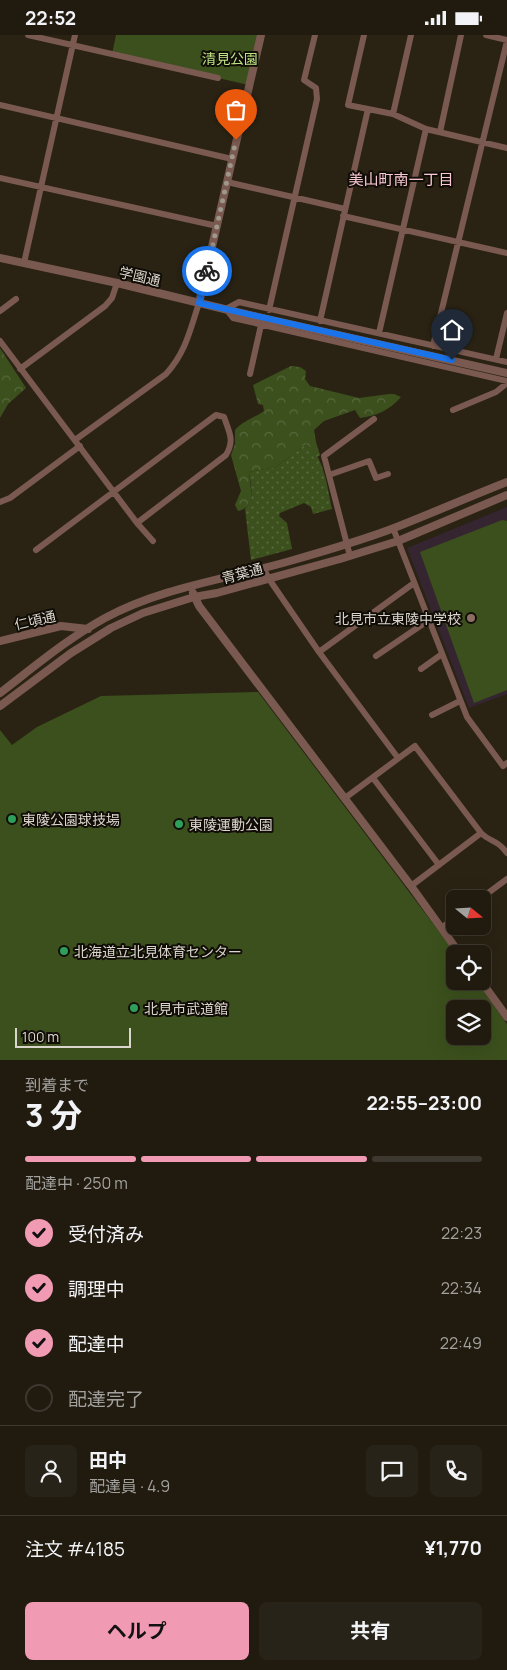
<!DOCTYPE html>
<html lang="ja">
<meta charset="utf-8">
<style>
:root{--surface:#201a0f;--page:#282318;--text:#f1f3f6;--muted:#a2a19e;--line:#3d382f;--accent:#f19ab4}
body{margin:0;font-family:Manrope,"Noto Sans JP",sans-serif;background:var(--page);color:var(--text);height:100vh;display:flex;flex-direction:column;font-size:19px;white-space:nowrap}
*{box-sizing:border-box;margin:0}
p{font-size:16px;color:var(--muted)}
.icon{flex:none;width:28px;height:28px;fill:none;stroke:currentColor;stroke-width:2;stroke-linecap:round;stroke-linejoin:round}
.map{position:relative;height:1025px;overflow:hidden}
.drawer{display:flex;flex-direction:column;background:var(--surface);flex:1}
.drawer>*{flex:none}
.needle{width:32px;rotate:108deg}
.controls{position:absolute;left:446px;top:855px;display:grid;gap:10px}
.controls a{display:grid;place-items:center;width:45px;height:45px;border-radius:8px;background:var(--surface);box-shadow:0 5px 20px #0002,0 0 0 1px var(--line);font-size:25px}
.scale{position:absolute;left:15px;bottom:12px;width:116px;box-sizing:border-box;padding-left:5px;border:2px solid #dbd6cd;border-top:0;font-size:14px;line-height:18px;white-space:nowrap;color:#dbd6cd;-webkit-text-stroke:4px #100c06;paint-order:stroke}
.pin{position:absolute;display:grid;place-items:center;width:42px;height:42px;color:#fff;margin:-51px -21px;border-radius:50% 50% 50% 0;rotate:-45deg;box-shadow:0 0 5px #0007}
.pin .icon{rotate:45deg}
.courier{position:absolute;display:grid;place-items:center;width:50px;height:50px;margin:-25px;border:4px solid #1a73e8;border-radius:50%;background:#fff;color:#222;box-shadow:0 1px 6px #0007}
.summary em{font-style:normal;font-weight:700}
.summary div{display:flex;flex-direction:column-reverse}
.summary{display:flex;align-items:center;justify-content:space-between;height:85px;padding:0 25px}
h1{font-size:32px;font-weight:700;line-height:38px}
.bar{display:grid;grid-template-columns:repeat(4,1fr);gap:8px 5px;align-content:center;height:60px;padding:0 25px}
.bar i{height:6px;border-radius:4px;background:var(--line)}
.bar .on{background:var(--accent)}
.bar p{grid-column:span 4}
.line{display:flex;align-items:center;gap:12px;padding:0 25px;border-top:1px solid var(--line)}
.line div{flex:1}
.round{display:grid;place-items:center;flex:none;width:52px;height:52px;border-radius:8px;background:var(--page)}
ol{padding:0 25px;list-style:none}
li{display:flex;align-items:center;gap:15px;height:55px}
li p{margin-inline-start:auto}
li .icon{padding:5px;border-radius:50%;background:var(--accent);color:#111;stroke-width:4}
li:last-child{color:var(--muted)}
li i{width:28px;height:28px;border:2px solid var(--line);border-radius:50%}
.action{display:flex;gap:10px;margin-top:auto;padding:10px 25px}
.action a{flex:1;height:58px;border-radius:8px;background:var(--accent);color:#111;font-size:20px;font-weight:700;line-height:58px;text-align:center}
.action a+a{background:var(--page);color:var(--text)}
.status{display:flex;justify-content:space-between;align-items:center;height:35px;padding:0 25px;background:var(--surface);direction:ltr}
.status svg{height:14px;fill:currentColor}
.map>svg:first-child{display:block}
</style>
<div class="status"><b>22:52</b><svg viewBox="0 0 49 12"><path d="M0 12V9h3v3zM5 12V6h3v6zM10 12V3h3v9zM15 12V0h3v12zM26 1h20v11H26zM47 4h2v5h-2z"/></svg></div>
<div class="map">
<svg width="507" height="1025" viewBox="0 0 507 1025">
<defs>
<pattern id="grass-dots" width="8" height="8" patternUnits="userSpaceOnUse" patternTransform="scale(1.25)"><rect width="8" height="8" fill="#3c501d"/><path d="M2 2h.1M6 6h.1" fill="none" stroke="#58683d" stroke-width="1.8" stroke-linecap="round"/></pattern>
<pattern id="forest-crowns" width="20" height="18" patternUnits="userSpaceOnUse" patternTransform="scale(1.25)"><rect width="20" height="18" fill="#3c501d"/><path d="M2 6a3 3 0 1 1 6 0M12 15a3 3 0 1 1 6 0" fill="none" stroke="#58683d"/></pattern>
</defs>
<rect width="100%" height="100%" fill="#2a2314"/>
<path fill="#352530" d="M507 472V659L469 673 407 513Z"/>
<path fill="url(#grass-dots)" d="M306 409C324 419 328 456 332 474L313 479 311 472 304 468 280 478 279 481 287 488 292 514 251 525 245 474C255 463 251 451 249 437L276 432Z"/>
<path fill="url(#forest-crowns)" d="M0 313 26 353 8 369 0 383Z
M291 331 300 332 306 336 305 344 310 351 359 363 389 359H394L401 362C390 375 376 381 360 383L355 375 324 386 314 395 316 407 320 420 317 422 310 412 306 409 276 432 249 437C250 453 258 471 238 476L235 470 241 456 231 420 235 409V395C243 386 254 383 264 376L263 370 258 369 253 350Z"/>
<path fill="#3c501d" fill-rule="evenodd" d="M116 0H261L249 50 112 19Z
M502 485 507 486V655L474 668 420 517Z
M258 657 456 919 455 946H476L507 989V1025H0V695L12 710 37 692 101 661ZM455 974H482V1001H455Z"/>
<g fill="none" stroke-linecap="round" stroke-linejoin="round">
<path stroke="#7a5950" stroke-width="6" d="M28 0 218 43
M364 0 348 70 393 79 426 94 507 113
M486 0 507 5
M0 70 232 124
M393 79 411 0
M440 97 461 0
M0 143 217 191
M227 147 345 174
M343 181 507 218
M24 228 75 0
M269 275 317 64 316 53 304 45 315 0
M0 276 16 264
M320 286 368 74
M379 298 426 94
M0 306 137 488 153 506
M433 311 507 6
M496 324 507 278
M507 327 239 267 226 274 233 283 507 346
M20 334 105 271 112 263 117 248
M250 339 261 290
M453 375 496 357 507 348
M75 405 166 339C186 317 190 295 199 268
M329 440 369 426 376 443 388 439
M0 467 10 463 80 411
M393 493 467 682 503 731 507 728
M36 515 216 380 224 382C229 397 235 405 226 420L137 488
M350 521 324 421 374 384
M264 534 269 544 319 617 398 723
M319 617 414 548
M376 621 429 585
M421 634 442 619
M432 680 460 666
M373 743 439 830
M345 763 415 711 481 798C491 808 497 804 507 818
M411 851 481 798
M480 864 507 844
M441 893 455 883"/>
<path stroke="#7a5950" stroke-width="8" d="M0 223 117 248 249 280 507 338
M199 268 261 0
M193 558 199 571 411 851 460 919
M0 606 61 591 88 594
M0 658C34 632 67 604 105 583 162 552 228 544 290 526 325 516 360 506 394 493 432 478 469 462 507 447
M0 671 71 618 111 593 143 578 194 562 217 558 340 524 398 506 507 460
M481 946 507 982"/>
</g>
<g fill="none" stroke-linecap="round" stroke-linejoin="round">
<path stroke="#9d978c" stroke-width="5" stroke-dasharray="0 9" d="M207 236 236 105"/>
<path stroke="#1a73e8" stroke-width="6" d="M207 236 199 268 452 325"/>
</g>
<circle fill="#8d6e63" stroke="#100c06" stroke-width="2" cx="471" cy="583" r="5"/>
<g fill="#2e9e5b" stroke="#100c06" stroke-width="2">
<circle cx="12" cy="784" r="5"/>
<circle cx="179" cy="789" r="5"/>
<circle cx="64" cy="916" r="5"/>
<circle cx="134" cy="973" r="5"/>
</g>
<g text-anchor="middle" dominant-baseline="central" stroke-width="4" stroke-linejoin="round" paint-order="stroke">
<g font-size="14" fill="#bde584" stroke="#100c06">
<text x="230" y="23">清見公園</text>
</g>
<g font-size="14" fill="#dbd6cd" stroke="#100c06">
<text transform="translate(140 241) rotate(13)">学園通</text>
<text transform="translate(242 538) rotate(-15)">青葉通</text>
<text transform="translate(35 585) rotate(-13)">仁頃通</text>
</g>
<g font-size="14" fill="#dbd6cd" stroke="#100c06" text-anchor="start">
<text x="461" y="583" text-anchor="end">北見市立東陵中学校</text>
<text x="22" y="784">東陵公園球技場</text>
<text x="189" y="789">東陵運動公園</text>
<text x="74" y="916">北海道立北見体育センター</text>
<text x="144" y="973">北見市武道館</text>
</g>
<g font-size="15" fill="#fac8d5" stroke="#100c06">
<text x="401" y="144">美山町南一丁目</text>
</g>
</g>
</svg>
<div class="controls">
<a><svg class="needle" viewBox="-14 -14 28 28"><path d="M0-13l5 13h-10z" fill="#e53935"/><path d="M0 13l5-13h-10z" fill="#a2a19e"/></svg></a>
<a><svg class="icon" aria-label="locate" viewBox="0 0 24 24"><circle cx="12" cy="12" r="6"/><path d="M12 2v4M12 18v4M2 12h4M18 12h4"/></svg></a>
<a><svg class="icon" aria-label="layers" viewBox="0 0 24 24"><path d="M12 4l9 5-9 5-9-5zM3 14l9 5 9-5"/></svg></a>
</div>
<div class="scale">100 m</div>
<div class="pin" style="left:236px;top:105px;background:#ea580c"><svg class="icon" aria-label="bag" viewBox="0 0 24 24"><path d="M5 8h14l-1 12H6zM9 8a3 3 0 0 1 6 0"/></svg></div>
<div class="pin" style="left:452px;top:325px;background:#1f2937"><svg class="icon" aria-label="home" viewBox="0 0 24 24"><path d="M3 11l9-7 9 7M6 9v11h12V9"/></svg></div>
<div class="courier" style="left:207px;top:236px"><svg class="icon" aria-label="bike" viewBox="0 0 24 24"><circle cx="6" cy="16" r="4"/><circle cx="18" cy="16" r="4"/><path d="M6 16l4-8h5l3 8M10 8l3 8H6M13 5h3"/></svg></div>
</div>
<section class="drawer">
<div class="summary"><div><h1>3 分</h1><p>到着まで</p></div><em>22:55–23:00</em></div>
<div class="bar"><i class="on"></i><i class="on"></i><i class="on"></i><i></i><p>配達中 · 250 m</p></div>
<ol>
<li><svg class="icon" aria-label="check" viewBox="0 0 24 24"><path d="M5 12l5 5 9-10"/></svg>受付済み<p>22:23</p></li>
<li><svg class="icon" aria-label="check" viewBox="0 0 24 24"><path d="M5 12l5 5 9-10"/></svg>調理中<p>22:34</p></li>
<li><svg class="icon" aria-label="check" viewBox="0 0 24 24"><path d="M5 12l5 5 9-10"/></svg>配達中<p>22:49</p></li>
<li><i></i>配達完了</li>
</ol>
<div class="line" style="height:90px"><a class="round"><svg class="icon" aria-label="person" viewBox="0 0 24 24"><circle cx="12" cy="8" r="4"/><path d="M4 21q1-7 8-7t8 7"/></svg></a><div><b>田中</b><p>配達員 · 4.9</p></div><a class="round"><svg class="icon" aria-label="chat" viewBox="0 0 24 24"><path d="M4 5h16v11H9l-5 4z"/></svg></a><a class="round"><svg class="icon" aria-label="phone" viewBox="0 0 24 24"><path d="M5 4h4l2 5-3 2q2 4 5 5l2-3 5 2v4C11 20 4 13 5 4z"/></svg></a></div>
<div class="line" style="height:65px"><div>注文 #4185</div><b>¥1,770</b></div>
<div class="action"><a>ヘルプ</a><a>共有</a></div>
</section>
